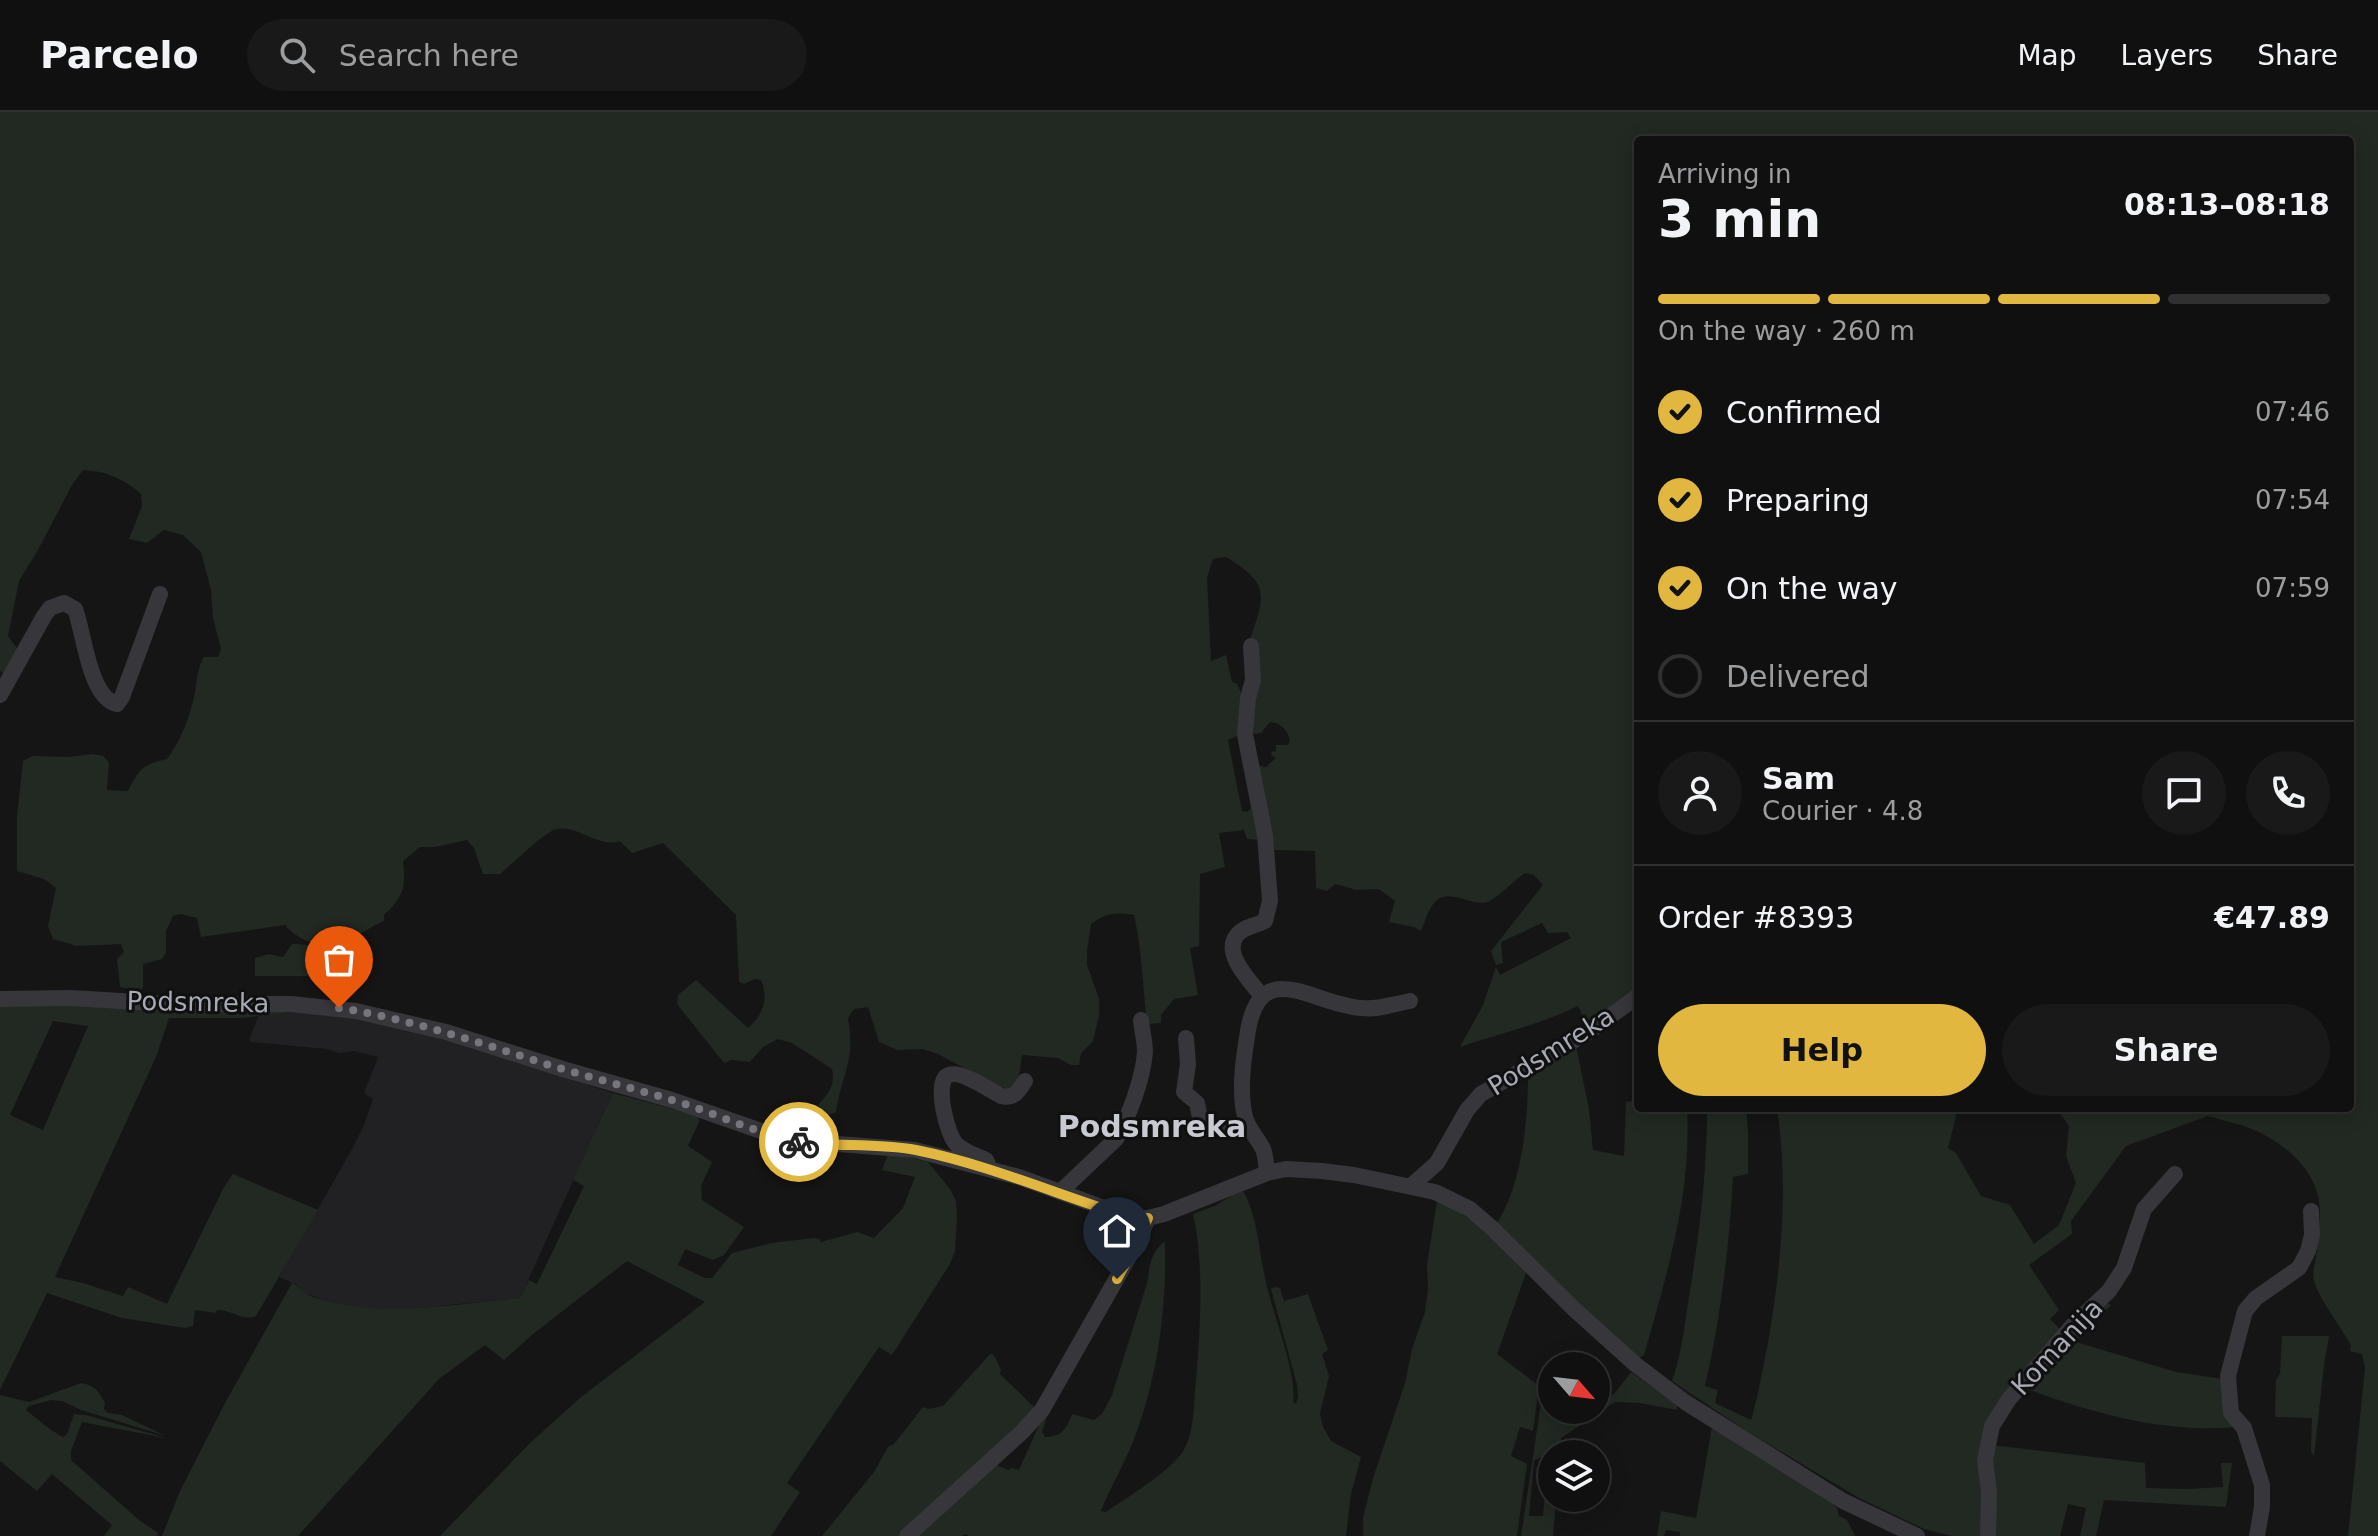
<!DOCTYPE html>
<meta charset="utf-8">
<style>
:root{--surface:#101010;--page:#191919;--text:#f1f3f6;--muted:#9c9d9f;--line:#303030;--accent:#e2b740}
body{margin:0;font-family:"DejaVu Sans",sans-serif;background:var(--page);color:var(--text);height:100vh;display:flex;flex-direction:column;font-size:30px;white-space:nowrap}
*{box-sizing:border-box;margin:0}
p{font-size:26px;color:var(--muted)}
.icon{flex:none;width:44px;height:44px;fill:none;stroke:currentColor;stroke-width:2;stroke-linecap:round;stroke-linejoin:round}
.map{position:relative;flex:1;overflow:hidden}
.drawer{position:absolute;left:1634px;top:24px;width:720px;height:976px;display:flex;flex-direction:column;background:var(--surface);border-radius:8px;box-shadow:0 4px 20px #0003,0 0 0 2px var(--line)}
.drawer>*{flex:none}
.needle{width:52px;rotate:118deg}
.buttons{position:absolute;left:1538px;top:1240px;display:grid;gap:16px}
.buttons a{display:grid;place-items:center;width:72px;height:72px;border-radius:50%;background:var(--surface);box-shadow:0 4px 20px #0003,0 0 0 2px var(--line);font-size:40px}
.pin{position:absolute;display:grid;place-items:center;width:68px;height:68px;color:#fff;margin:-82px -34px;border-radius:50% 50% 50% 0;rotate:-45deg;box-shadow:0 0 8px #0007}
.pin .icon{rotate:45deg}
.courier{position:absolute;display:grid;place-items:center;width:80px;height:80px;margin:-40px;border:6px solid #e2b740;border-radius:50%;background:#fff;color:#222;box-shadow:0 2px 10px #0007}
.head em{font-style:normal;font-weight:700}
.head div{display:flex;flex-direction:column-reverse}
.head{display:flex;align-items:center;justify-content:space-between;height:136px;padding:0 24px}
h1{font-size:52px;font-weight:700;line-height:60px}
.bar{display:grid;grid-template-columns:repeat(4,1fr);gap:12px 8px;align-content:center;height:96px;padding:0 24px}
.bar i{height:10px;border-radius:6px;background:var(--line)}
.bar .active{background:var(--accent)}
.bar p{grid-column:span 4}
.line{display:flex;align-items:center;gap:20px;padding:0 24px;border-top:2px solid var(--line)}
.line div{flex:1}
.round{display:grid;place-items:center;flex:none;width:84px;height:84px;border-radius:42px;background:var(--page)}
ol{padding:0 24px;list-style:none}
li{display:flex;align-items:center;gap:24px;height:88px}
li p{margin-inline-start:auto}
li .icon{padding:8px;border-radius:50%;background:var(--accent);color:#111;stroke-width:4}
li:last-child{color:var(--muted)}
li i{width:44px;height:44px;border:4px solid var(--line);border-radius:50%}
.primary-button{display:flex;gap:16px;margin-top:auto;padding:16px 24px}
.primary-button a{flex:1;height:92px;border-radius:48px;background:var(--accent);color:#111;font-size:32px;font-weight:700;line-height:92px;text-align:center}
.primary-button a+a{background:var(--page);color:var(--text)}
header{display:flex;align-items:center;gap:48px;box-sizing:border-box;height:112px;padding:0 40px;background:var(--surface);border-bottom:2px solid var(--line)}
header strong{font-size:38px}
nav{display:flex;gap:44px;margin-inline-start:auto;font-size:28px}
.search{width:560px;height:72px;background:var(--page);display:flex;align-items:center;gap:20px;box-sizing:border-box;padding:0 28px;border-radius:44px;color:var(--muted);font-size:30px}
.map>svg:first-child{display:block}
</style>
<header>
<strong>Parcelo</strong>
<div class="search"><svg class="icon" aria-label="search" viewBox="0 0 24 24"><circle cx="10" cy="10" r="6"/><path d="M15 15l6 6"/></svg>Search here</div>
<nav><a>Map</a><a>Layers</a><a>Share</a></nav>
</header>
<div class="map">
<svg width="2378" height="1424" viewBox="0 0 2378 1424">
<rect width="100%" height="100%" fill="#151516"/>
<path fill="#212123" d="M261 897 355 900 613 981 520 1186 397 1198 352 1195 323 1188 305 1181 297 1173 279 1165 351 1039 364 1013 373 987 364 981 378 945 354 939 339 941 327 937 251 930 249 928Z"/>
<path fill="#212922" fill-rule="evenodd" d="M0 0H2378V1424H2348L2365 1256 2362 1242 2350 1239 2351 1233C2342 1217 2318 1185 2314 1169 2312 1157 2316 1149 2317 1139 2318 1127 2320 1114 2320 1102 2321 1058 2281 1027 2244 1014 2232 1010 2220 1008 2208 1004L2126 1034 2071 1109 2072 1122 2029 1153 2059 1198 2050 1207 2063 1220C2045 1244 2017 1266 2002 1290 1977 1331 1985 1378 1984 1424H1952L1924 1417 1859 1386 1745 1318 1672 1269C1681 1244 1684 1217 1688 1191 1699 1126 1707 1062 1707 996H1746L1748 1019V1062L1733 1065C1729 1136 1721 1205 1705 1274L1718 1278 1715 1291 1751 1308C1758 1285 1762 1260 1767 1236 1781 1158 1789 1075 1777 996H1941L1957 1000 1948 1036 1956 1041 1981 1084 2010 1093 2034 1132 2059 1113 2076 1071 2066 1044 2069 1014 2056 996H2350V28H1638V882L1593 913 1585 908 1578 894C1540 913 1500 921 1460 935L1483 893 1496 855 1500 863 1571 826 1567 820 1548 821 1542 811 1501 830 1503 851 1496 853 1491 839 1543 773 1534 763 1525 761C1513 769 1502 782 1490 789 1473 797 1449 774 1435 790 1428 797 1425 810 1421 819L1414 815 1389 810 1395 789 1379 777 1357 778 1335 772 1327 779 1316 776 1315 739 1275 738 1269 733 1256 653 1266 655 1276 646 1271 643 1272 639 1276 640V633H1288L1290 629C1288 618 1281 611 1270 610L1261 621 1255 622 1248 619C1247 600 1256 584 1257 566 1258 554 1253 544 1257 533L1250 529V527C1266 482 1269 471 1226 445L1213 447 1207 466 1211 549 1226 543 1232 570 1237 572 1245 589 1242 609V622L1257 688 1262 728 1247 727 1244 718 1219 721 1225 755 1200 762 1199 834 1190 836 1198 883 1174 887 1161 903V911L1147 912C1143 876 1142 839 1134 803 1116 800 1106 801 1091 812L1087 839V853L1099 887V904L1093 929 1081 941 1079 953H1071L1058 946 1022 943C1020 957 1021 970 1007 977L994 972 938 942 923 937 897 938 879 930 868 895 854 897 848 906C856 949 842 961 836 1000L825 1005 802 1002 797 997 800 993H818C828 982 836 973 832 957L792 931 778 927 763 935 750 950 732 948 724 951 677 892 678 883 696 868 748 916C763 904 769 886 761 868L754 867 744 872 739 870 736 803 663 731 632 741 620 729C597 737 576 710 554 718 543 722 511 753 500 762H483L474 736 467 728 435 735H420L403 749C406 774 404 785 384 803V809C370 815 357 825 343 830 324 839 297 828 285 813L201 825 197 806 181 802 173 804 166 819V841L162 847 143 852V876L139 879 120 875 117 847 124 840 121 832 77 834 53 827 48 814 56 776 44 767 17 759V704L23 649 33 644 69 645 93 642 103 644 109 650 107 678 128 679C140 656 142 653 167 647 180 629 188 611 193 589 197 574 196 558 204 545H218L221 537 213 506 211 478 201 440 183 423 164 418 147 431 129 427 142 394 141 382C124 367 106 359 83 358L72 373 38 438 19 469 8 524 19 539 6 562 0 559ZM1237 624 1251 696 1247 700 1242 699 1228 628Z
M292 832H297L343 837 341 846 324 847 322 864 319 870 307 864H255V846L269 842 283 845Z
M0 892 284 899 285 901 242 906H169L156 945 55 1165 83 1171 123 1184 128 1175 167 1192 224 1075 233 1062 318 1098 256 1204C244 1210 230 1197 217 1198L216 1201 195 1198 193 1214 185 1216 122 1206 47 1181 0 1278ZM53 909 88 914 43 1018 10 1003Z
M1576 934 1589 997 1593 1038 1624 1044 1626 990 1638 988V996H1687C1692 1081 1667 1162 1644 1243L1640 1246 1595 1207 1497 1111C1522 1073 1528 1008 1528 964Z
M613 981 699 1004V1010L688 1034 712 1050 701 1074 702 1088 744 1115 724 1143 713 1148 685 1137 678 1153 705 1166H712L732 1141 772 1131 814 1126 820 1127 821 1130 857 1120 874 1126 903 1096 915 1065 882 1058 889 1040 928 1050 950 1077 956 1089 957 1106 955 1139 950 1152 892 1243 879 1235 787 1371 800 1380 771 1424H440L530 1331 580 1286 705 1190 627 1149 533 1222 504 1248 485 1233 439 1267 298 1424H162L180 1379 225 1291 292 1171C299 1174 301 1178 307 1182 311 1185 319 1187 324 1188 384 1206 458 1191 520 1186L529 1168 537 1172 584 1074 573 1068Z
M1239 1079 1244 1080C1258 1107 1259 1141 1266 1170 1272 1200 1298 1263 1293 1290L1296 1292 1298 1285 1297 1273 1271 1177 1274 1175 1280 1176 1284 1189 1308 1182 1328 1238 1322 1242 1329 1264 1320 1302 1323 1315 1331 1329 1361 1345 1351 1382 1346 1424H969L965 1422 962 1424H913L995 1349 998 1354 1008 1358 1012 1356 1019 1358 1044 1302 1051 1292 1042 1320 1045 1325C1062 1325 1066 1317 1072 1302L1094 1308 1102 1302 1112 1283 1148 1168C1149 1153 1152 1139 1165 1129 1167 1198 1157 1273 1130 1337 1121 1358 1109 1378 1101 1399L1106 1400C1127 1385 1176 1357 1186 1334 1193 1318 1194 1297 1195 1280 1200 1226 1205 1154 1193 1102L1215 1094Z
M1437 1089C1473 1103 1500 1132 1526 1161L1497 1242 1539 1274 1533 1319 1520 1315 1511 1344 1527 1352 1517 1424H1363V1406L1373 1366 1405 1271 1412 1237 1425 1200 1428 1176 1427 1153Z
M2100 1187 2111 1193 2076 1230 2176 1260 2223 1267 2236 1315C2165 1322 2088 1300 2022 1275Z
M2282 1224H2329L2324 1253 2314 1345 2311 1338 2312 1306 2276 1305 2275 1302 2276 1268 2280 1261Z
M990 1242 994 1243 1001 1258 1000 1262 1034 1295 1026 1310 900 1424H822L874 1360 888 1335 894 1332 923 1295 929 1297 943 1294Z
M1631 1260 1677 1293V1298L1640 1291 1615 1290 1561 1326 1560 1342H1552V1386H1556L1553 1424H1521L1541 1291 1552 1279V1298H1558L1566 1306 1573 1298H1584L1588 1301 1591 1298H1596V1292L1615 1281ZM1545 1343 1548 1344 1543 1404H1529L1534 1349Z
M81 1271C94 1273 99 1279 105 1291L104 1297 108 1301 122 1303 166 1324 81 1298 62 1289 51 1288 29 1294 26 1298 51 1318 63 1325 67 1322 74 1302 86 1303 166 1326 82 1310 71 1339V1348L139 1408 158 1421 157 1424H104L112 1413 52 1362 37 1379 0 1349V1283L29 1290Z
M1712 1315 1830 1389 1837 1396 1839 1404 1847 1408 1855 1424H1680V1420L1666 1418 1664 1424H1657L1661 1399 1696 1406Z
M1991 1333 2145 1351 2146 1376 2187 1377 2223 1375 2221 1351H2232L2226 1395 2104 1388 2096 1424H2080L2086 1396 2068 1392 2060 1424H1992Z"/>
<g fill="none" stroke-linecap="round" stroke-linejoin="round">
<path stroke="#36363b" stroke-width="16" d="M1251 534 1253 568 1248 586 1245 622 1265 723 1270 789 1265 809C1256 814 1244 814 1237 823 1222 841 1250 869 1261 883
M0 583 44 504 50 496 64 491 75 497C84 520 89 586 117 592L122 585 160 482
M0 887 71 886 171 892H291L356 899 446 920 566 958 672 988 787 1028 915 1038 1019 1065 1129 1105 1148 1106 1164 1102 1267 1061 1286 1057 1322 1059 1354 1063 1435 1080 1470 1097 1492 1116 1574 1197 1635 1252 1685 1290 1843 1389 1917 1424
M1186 926 1188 952 1184 980 1197 991 1202 1016 1208 1019 1227 1016 1251 1019
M988 1052 986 1048C977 1044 965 1040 957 1033 947 1024 933 968 949 963 960 958 990 978 1001 984 1014 987 1019 979 1025 969
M1267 1061C1266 1053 1266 1044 1263 1037 1257 1025 1248 1017 1245 1005 1239 979 1243 950 1247 925 1258 841 1311 892 1361 896 1378 898 1394 892 1410 889
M1411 1074 1437 1051 1467 998 1481 982 1590 919 1638 884
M1060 1080 1116 1027C1129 1004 1143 967 1145 940 1145 930 1142 918 1141 908
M907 1424 1022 1320 1042 1298 1138 1129 1148 1106
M1988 1424 1989 1380 1985 1348 1992 1314 2009 1287 2073 1213 2109 1179 2124 1156 2144 1097 2175 1062
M2257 1424 2262 1395V1373L2244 1316 2231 1301 2228 1264 2245 1199 2256 1186 2299 1156 2308 1139 2312 1123 2311 1099"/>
</g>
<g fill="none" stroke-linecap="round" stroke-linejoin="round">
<path stroke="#75767d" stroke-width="8" stroke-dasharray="0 14.4" d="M339 896C410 907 477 930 546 952 591 966 637 977 682 991 721 1004 759 1022 799 1030"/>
<path stroke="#e2b740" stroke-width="10" d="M799 1030C838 1035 877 1031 916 1038 990 1053 1058 1083 1129 1105L1148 1106 1138 1129 1117 1167"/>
</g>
<g text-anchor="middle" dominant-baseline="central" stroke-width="6" stroke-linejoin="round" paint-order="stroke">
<g font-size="26" fill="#a8abb5" stroke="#101011">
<text transform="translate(198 890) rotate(1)">Podsmreka</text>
<text transform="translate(1551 939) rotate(-32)">Podsmreka</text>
<text transform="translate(2057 1235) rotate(-47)">Komanija</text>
</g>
<g font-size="30" font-weight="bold" fill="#c8cad2" stroke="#101011">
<text x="1152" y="1014">Podsmreka</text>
</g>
</g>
</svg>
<div class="buttons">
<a><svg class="needle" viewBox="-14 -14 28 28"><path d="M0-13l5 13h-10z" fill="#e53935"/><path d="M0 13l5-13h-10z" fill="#9c9d9f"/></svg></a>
<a><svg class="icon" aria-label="layers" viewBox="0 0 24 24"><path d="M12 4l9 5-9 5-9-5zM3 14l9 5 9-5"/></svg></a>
</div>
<div class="pin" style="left:339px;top:896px;background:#ea580c"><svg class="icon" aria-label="bag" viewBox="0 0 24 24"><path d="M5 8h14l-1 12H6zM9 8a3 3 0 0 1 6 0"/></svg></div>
<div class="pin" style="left:1117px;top:1167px;background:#1f2937"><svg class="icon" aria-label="home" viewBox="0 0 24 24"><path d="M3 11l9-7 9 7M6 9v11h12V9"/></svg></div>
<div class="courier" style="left:799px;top:1030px"><svg class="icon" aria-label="bike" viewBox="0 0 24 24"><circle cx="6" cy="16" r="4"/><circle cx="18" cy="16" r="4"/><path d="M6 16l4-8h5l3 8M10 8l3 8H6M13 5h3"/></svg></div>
<section class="drawer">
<div class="head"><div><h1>3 min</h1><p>Arriving in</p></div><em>08:13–08:18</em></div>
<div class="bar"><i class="active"></i><i class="active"></i><i class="active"></i><i></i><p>On the way · 260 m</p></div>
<ol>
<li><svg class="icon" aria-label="check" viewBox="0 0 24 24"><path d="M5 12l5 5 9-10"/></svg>Confirmed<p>07:46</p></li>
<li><svg class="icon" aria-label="check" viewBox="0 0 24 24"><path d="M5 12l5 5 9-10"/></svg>Preparing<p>07:54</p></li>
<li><svg class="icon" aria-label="check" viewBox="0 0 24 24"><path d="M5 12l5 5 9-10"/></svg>On the way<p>07:59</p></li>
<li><i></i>Delivered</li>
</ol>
<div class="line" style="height:144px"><a class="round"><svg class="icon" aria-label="person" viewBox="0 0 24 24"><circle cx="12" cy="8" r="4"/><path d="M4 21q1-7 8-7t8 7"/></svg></a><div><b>Sam</b><p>Courier · 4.8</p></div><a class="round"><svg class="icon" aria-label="chat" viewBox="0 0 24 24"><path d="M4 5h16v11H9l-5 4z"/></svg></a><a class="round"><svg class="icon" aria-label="phone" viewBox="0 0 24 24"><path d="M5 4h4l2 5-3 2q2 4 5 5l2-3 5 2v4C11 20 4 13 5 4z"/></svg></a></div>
<div class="line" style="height:104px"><div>Order #8393</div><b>€47.89</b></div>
<div class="primary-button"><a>Help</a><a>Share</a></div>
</section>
</div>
